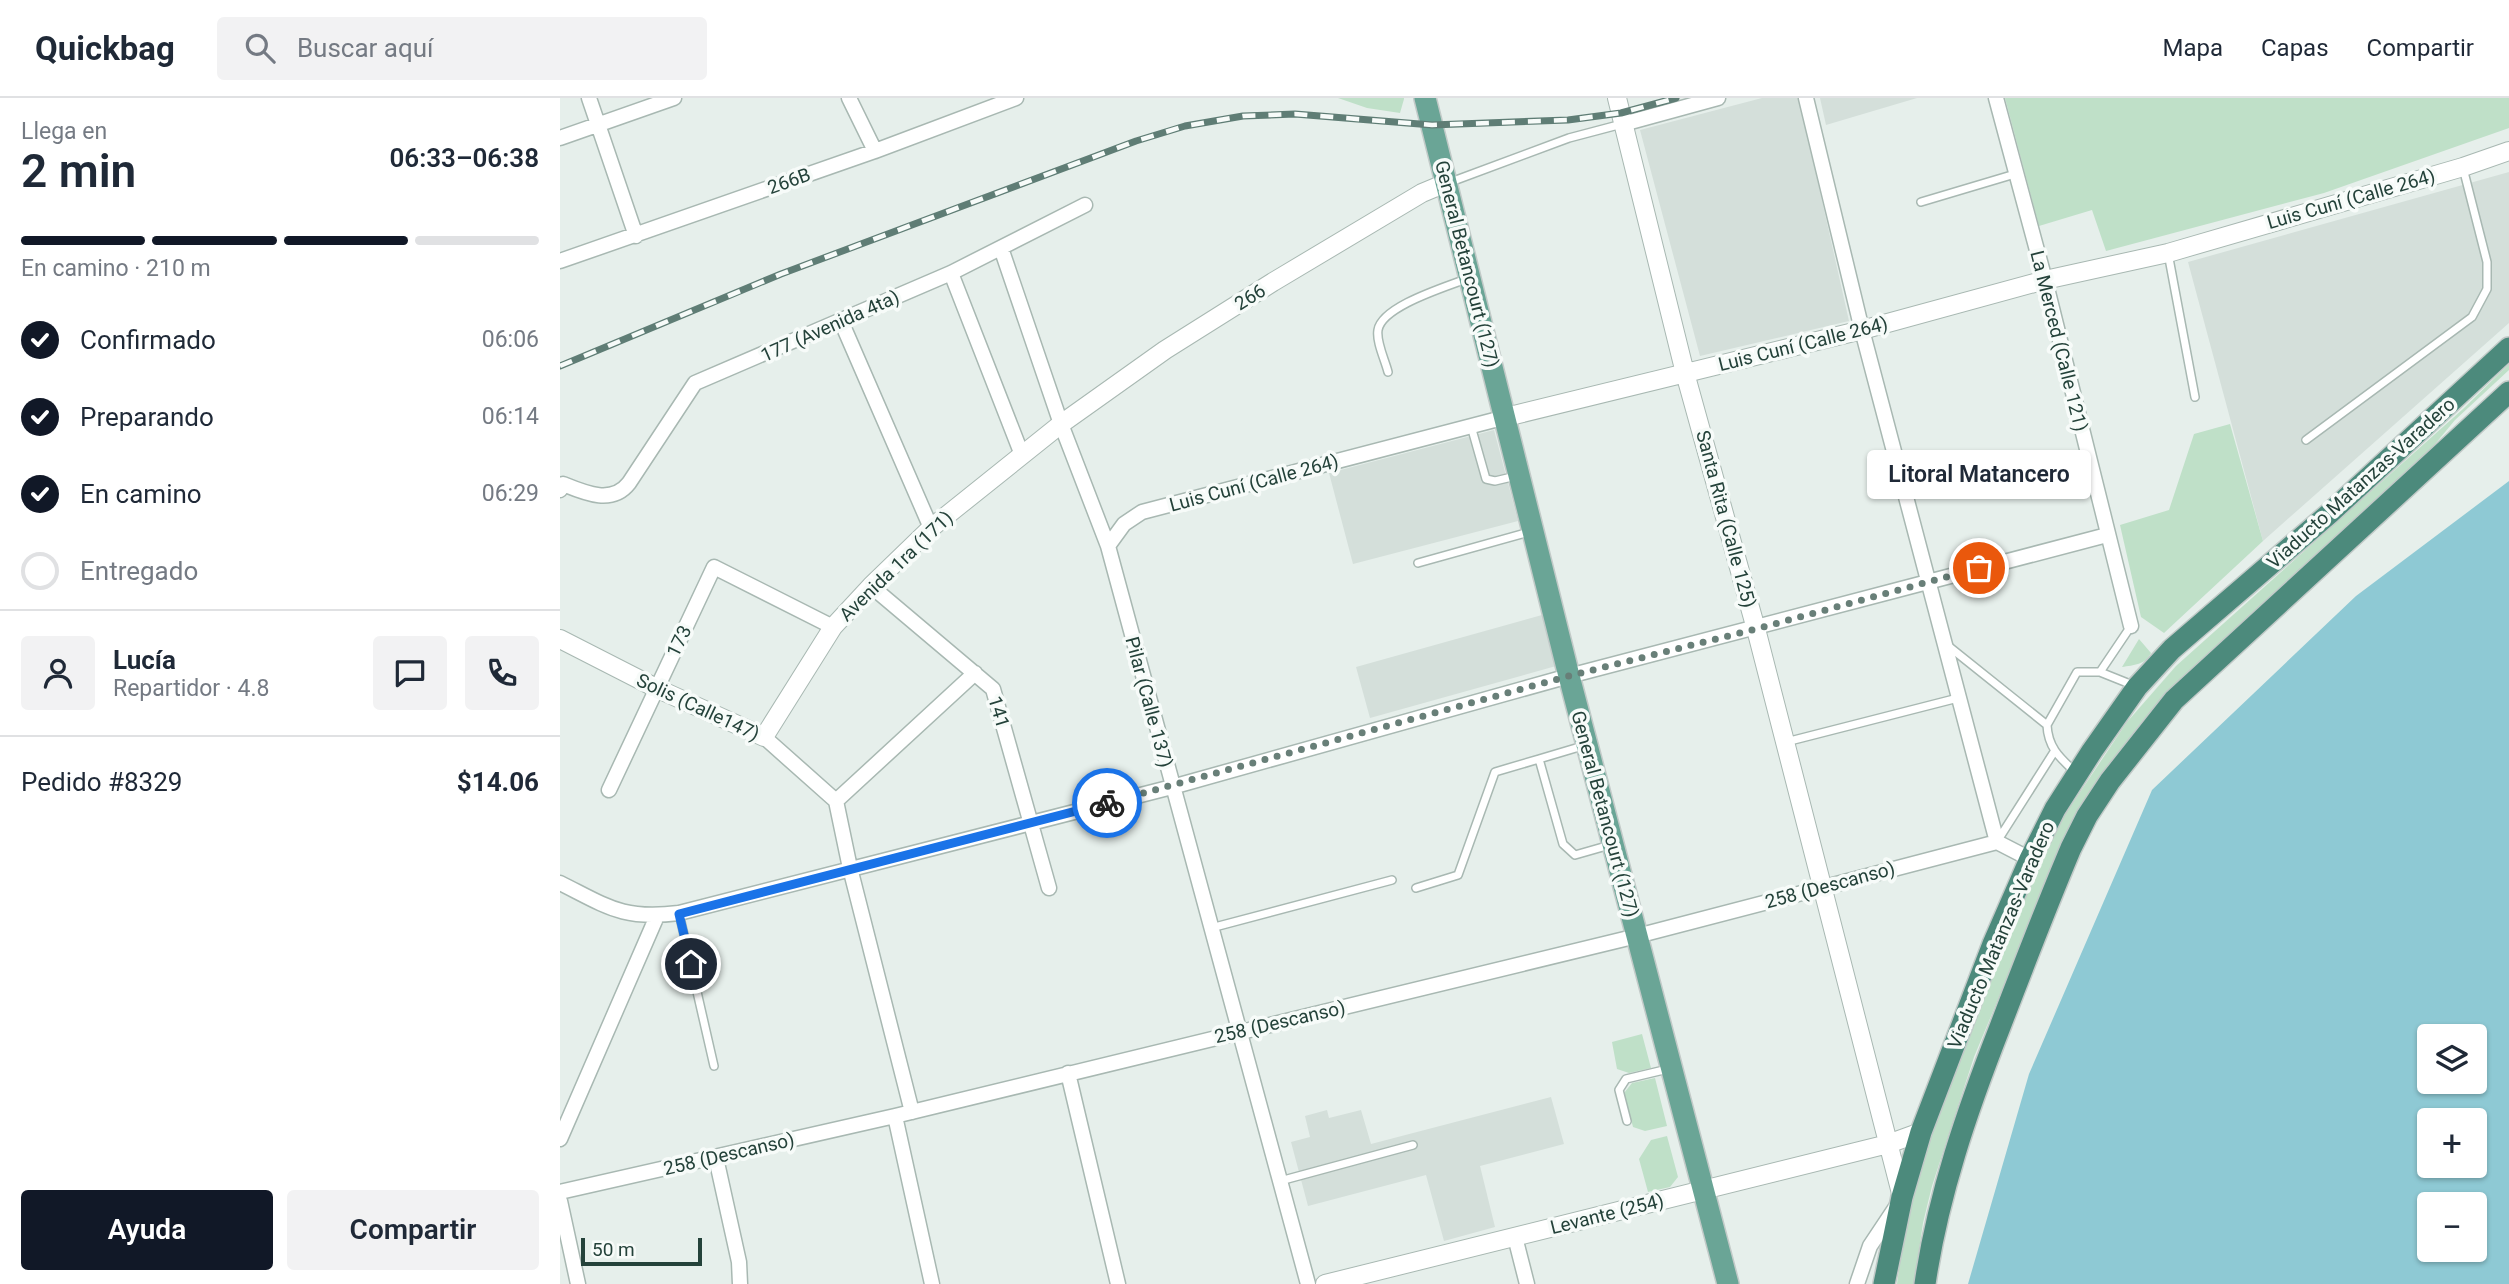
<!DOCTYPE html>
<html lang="es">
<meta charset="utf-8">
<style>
:root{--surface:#fff;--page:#f2f2f3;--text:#1f2937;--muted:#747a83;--line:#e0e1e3;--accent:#111827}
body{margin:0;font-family:Roboto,sans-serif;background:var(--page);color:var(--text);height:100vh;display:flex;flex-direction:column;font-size:26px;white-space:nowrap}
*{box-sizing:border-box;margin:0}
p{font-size:23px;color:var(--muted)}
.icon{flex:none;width:38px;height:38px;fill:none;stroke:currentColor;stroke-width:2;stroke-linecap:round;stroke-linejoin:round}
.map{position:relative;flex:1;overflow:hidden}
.panel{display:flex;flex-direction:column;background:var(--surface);width:560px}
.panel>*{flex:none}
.tools{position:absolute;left:1857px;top:926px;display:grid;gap:14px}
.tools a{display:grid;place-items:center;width:70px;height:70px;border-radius:7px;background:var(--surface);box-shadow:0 2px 5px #0004;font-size:35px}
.scale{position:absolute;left:21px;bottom:18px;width:121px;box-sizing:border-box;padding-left:7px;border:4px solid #24423a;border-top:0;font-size:19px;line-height:24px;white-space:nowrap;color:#24423a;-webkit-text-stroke:5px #f7fbf9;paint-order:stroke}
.pin{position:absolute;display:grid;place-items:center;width:60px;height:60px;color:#fff;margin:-30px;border:4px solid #fff;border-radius:50%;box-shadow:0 2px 7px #0007}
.courier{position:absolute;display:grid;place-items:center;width:70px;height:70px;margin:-35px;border:5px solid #1a73e8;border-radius:50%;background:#fff;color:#222;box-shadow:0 2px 9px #0007}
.bubble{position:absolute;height:49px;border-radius:7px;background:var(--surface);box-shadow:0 2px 5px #0004;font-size:23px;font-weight:600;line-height:49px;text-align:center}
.overview em{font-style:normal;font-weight:600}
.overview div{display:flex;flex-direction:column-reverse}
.overview{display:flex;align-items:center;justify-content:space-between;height:119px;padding:0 21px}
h1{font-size:46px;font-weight:600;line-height:52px}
.bar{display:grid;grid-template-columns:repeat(4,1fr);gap:10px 7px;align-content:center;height:84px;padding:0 21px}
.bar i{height:9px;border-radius:5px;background:var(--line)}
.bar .current{background:var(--accent)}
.bar p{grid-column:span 4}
.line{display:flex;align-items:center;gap:18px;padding:0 21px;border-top:2px solid var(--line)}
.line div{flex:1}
.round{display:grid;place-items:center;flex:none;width:74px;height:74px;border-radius:7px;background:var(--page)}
ol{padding:0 21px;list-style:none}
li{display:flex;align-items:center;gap:21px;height:77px}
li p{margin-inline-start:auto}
li .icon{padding:7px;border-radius:50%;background:var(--accent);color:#fff;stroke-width:4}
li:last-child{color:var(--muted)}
li i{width:38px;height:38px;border:4px solid var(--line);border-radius:50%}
.primary-button{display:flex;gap:14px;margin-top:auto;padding:14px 21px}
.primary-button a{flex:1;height:80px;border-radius:7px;background:var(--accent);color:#fff;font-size:28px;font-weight:600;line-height:80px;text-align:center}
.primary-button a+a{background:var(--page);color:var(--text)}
header{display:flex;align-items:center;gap:42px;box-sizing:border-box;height:98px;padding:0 35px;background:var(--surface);border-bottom:2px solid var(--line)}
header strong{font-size:33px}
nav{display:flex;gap:38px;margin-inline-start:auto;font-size:24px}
.search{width:490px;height:63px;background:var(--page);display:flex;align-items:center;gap:18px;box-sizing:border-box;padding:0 24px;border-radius:7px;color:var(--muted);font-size:26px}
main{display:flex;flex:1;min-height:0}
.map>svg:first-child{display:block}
</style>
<header>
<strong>Quickbag</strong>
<div class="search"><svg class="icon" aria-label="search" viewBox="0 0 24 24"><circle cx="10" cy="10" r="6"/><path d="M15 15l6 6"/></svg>Buscar aquí</div>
<nav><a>Mapa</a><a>Capas</a><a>Compartir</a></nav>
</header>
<main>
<section class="panel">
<div class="overview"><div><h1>2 min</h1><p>Llega en</p></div><em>06:33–06:38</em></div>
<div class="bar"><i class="current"></i><i class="current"></i><i class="current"></i><i></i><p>En camino · 210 m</p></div>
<ol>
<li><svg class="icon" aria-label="check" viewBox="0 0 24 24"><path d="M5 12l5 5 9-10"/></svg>Confirmado<p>06:06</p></li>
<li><svg class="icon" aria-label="check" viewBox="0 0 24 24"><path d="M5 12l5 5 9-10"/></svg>Preparando<p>06:14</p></li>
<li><svg class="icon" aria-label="check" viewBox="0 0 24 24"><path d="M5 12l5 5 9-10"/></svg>En camino<p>06:29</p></li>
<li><i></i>Entregado</li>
</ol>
<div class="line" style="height:126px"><a class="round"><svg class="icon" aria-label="person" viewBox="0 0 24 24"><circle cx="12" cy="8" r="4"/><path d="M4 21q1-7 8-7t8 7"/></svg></a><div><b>Lucía</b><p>Repartidor · 4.8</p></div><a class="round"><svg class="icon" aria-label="chat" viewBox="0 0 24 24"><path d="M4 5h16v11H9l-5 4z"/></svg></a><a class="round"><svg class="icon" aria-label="phone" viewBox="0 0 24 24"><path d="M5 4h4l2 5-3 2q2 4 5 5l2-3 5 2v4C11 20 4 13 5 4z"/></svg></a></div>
<div class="line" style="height:91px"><div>Pedido #8329</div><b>$14.06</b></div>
<div class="primary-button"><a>Ayuda</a><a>Compartir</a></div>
</section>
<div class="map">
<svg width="1949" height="1186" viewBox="0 0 1949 1186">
<rect width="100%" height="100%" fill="#e6efeb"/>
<path fill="#d4dfda" d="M1202 0H1239L1289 223 1140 258 1080 32Z
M1260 0H1357L1266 27Z
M1949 74V225L1703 443 1628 164Z
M934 332 958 423 793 466 769 375Z
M982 517 996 568 810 620 796 569Z
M991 999 1004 1046 920 1068 935 1129 884 1143 866 1077 748 1108 731 1044 750 1039 745 1018 767 1012 769 1020 801 1012 811 1046Z"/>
<path fill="#bfe0c8" d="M778 0H844V1L840 15 807 10Z
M1445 0H1949V30L1764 95 1546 153 1532 112 1479 128Z
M1949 266V272L1895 322 1866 357 1625 577 1584 621 1557 656 1509 731 1414 959 1372 1088 1363 1125 1354 1186H1337L1344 1134 1373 1030 1442 848 1500 724 1567 624 1616 568 1903 311Z
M1670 326 1703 443 1604 535 1581 519 1560 427 1609 412 1634 336Z
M1579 541 1591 555C1585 567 1574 567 1562 569Z
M1082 936 1091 970 1069 975 1057 971 1052 944Z
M1095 980 1107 1028 1085 1033 1073 1029 1064 995 1072 985Z
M1107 1038 1118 1079 1110 1089 1088 1094 1079 1061 1091 1042Z"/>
<path fill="#8ec9d4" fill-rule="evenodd" d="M1949 383V1186H1408L1469 976 1592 692 1796 498ZM1869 938H1914V984H1869ZM1869 1022H1914V1068H1869ZM1869 1106H1914V1152H1869Z"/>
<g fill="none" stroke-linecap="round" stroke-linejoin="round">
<defs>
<path id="service" d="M888 85 1009 40 1062 26
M1361 104 1455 76
M1608 155 1635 299
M828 274C825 262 816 244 818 232 822 208 886 189 906 181
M911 328 926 381 935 383 956 378
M1746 342 1912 219 1927 191V164L1903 70
M858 465 969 434
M1571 528 1540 574 1575 588
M1387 547 1487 627C1488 649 1499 659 1514 673
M1487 627 1517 574H1540
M1226 644 1398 600
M1026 647 979 661 1003 746 1015 757 1050 747
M1438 742 1494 654
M856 790 898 777 935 674 979 661
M119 815 154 968
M651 830 832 782
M1067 1023 1059 992 1066 981 1108 971
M720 1083 853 1047"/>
<path id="minor" d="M29 0 76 138
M289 0 315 53
M1246 0 1302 232 1437 744 1470 761
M1436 0 1485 182 1571 528
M1063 26 1158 0
M0 40 114 0
M441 150 501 326 548 448 748 1186
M0 163 315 53 456 0
M391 175 462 357
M281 223 371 430
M0 392 3 386C25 395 52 407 69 385L135 285 391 175 525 107
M548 448 564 426 582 414 946 319
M311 488 433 591 489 790
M204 639 276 703 290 770 352 1014
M49 692 154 469 273 529
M276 703 415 575
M0 785C48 809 63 822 119 815L612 689 1009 578 1547 437
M508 975 558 1186
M335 1018 372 1186
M0 1041 97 818
M156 1060 179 1164 180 1186
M0 1094 335 1018 1077 838 1437 744
M0 1103 18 1186
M955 1139 967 1186
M1297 1186 1310 1148 1336 1109"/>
<path id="tertiary" d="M1057 0 1125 275 1196 531 1342 1099
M946 319 1302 232 1485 182 1608 155 1903 69 1949 53
M0 541 96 590 204 639 273 529 311 488 371 430 501 326 605 252 713 184 862 95 886 85
M765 1186 1328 1046 1361 1034"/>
<path id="primary" d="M865 0 1009 578 1168 1186"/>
<path id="trunk" d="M1324 1186 1342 1099 1361 1034 1433 846 1470 761 1495 711 1532 653 1577 589 1612 551 1770 415 1949 250
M1365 1186C1378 1097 1407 1013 1440 929 1463 869 1486 809 1511 750L1527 718 1550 683 1614 602 1949 294"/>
</defs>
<use href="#service" stroke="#a8b8b2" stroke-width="10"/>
<use href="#minor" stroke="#a8b8b2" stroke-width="17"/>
<use href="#tertiary" stroke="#a8b8b2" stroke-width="20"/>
<use href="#primary" stroke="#c2cac8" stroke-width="24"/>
<use href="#trunk" stroke="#c2cac8" stroke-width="24"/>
<use href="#service" stroke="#fff" stroke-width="7"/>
<use href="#minor" stroke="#fff" stroke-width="14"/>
<use href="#tertiary" stroke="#fff" stroke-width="18"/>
<use href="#primary" stroke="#6aa596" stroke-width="21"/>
<use href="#trunk" stroke="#4c8a7c" stroke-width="21"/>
<defs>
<path id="rail" d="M0 268 221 176 576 43 625 28 683 18 735 16 872 27 1008 22 1061 15 1116 0"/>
</defs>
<use href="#rail" stroke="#5f7d75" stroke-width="7"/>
<use href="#rail" stroke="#f7fbf9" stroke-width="4.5" stroke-dasharray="13" stroke-linecap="butt"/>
</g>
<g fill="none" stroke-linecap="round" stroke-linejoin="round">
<path stroke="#687f78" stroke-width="7" stroke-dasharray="0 12.6" d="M547 705 1009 578 1196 531 1419 470"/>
<path stroke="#1a73e8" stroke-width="9" d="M131 866 119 816 547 705"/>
</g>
<g text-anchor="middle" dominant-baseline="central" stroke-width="7" stroke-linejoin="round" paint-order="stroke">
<g font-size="19" fill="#24423a" stroke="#f7fbf9">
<text transform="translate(229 83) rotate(-20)">266B</text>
<text transform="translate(1791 101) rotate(-16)">Luis Cuní (Calle 264)</text>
<text transform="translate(907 166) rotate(76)">General Betancourt (127)</text>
<text transform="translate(690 199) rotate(-32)">266</text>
<text transform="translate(270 228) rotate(-24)">177 (Avenida 4ta)</text>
<text transform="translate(1499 243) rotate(76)">La Merced (Calle 121)</text>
<text transform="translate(1243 246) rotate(-14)">Luis Cuní (Calle 264)</text>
<text transform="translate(694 385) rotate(-15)">Luis Cuní (Calle 264)</text>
<text transform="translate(1801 385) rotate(-42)">Viaducto Matanzas-Varadero</text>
<text transform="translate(1166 421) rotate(75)">Santa Rita (Calle 125)</text>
<text transform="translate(336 468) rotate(-44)">Avenida 1ra (171)</text>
<text transform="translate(119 543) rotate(-64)">173</text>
<text transform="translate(589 604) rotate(75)">Pilar (Calle 137)</text>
<text transform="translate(138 609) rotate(25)">Solis (Calle147)</text>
<text transform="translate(439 614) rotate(73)">141</text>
<text transform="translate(1045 716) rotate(75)">General Betancourt (127)</text>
<text transform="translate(1270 787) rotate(-15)">258 (Descanso)</text>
<text transform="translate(1441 837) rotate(-67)">Viaducto Matanzas-Varadero</text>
<text transform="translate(720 924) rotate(-13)">258 (Descanso)</text>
<text transform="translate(169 1056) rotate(-13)">258 (Descanso)</text>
<text transform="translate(1047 1116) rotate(-14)">Levante (254)</text>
</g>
</g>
</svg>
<div class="tools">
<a><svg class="icon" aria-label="layers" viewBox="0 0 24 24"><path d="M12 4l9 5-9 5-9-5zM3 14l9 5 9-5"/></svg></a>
<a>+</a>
<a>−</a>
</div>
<div class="scale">50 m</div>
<div class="pin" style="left:1419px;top:470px;background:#ea580c"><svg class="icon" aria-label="bag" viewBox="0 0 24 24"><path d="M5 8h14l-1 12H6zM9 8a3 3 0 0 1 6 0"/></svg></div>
<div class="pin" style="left:131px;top:866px;background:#1f2937"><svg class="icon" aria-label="home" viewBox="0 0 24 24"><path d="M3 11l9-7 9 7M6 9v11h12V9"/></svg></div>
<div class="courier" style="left:547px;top:705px"><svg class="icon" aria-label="bike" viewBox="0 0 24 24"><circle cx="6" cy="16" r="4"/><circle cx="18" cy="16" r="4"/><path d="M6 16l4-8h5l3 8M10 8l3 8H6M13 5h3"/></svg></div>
<div class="bubble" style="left:1307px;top:352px;width:224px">Litoral Matancero</div>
</div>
</main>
